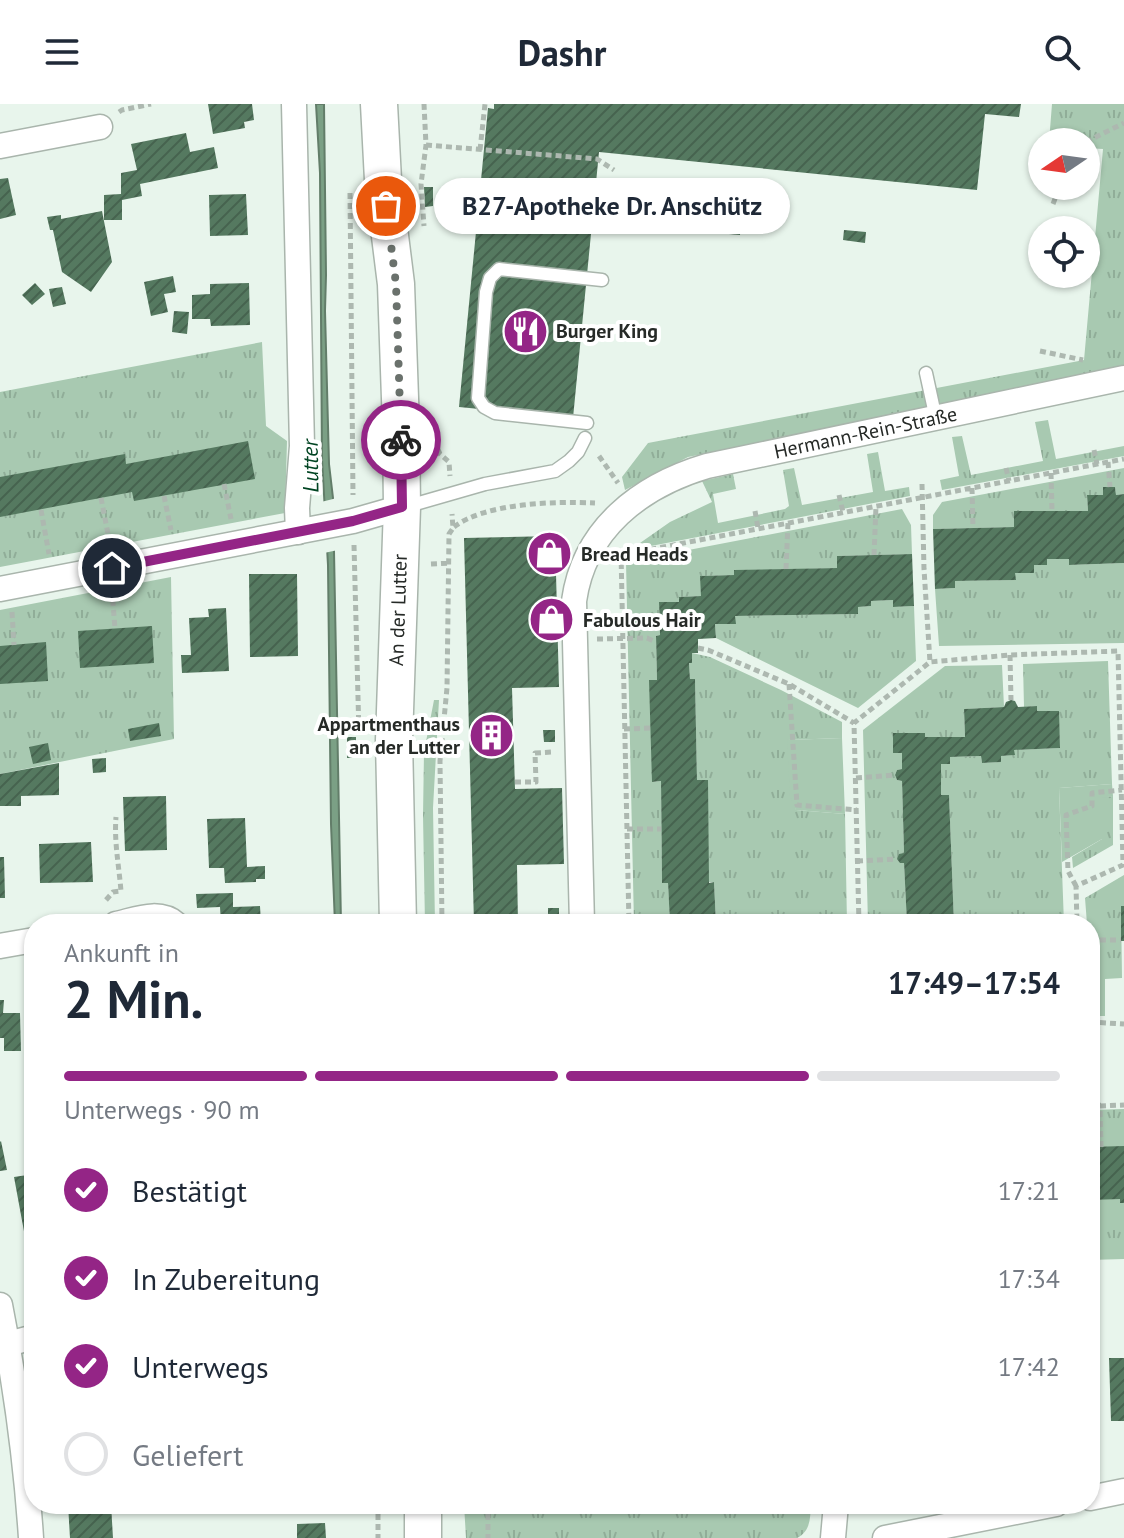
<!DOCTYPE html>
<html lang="de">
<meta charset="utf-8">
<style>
:root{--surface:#fff;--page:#f2f2f3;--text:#1f2937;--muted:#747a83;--line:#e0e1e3;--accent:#942586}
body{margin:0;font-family:"PT Sans",sans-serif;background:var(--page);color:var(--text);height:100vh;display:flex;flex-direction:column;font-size:30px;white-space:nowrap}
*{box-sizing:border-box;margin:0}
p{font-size:26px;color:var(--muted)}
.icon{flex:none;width:44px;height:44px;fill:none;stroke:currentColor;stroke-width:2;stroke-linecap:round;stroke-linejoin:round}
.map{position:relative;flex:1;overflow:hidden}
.panel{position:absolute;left:24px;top:810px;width:1076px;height:600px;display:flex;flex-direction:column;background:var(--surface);border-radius:32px;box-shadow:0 2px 6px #0004}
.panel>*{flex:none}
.needle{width:52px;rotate:257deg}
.controls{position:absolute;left:1028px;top:24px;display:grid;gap:16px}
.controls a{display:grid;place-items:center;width:72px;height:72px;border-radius:50%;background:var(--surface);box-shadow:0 2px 6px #0004;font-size:40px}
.pin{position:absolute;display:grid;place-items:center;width:68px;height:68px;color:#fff;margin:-34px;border:4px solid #fff;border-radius:50%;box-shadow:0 2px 8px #0007}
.courier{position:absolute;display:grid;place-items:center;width:80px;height:80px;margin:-40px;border:6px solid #942586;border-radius:50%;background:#fff;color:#222;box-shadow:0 2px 10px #0007}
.bubble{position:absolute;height:56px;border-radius:28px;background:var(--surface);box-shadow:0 2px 6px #0004;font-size:26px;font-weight:800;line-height:56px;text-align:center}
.overview em{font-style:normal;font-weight:800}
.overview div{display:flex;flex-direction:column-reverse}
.overview{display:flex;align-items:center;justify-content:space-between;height:136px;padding:0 40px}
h1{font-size:52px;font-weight:800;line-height:60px}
.bar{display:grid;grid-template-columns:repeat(4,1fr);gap:12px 8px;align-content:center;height:96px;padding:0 40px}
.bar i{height:10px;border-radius:6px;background:var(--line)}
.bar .current{background:var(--accent)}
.bar p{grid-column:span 4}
ol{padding:0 40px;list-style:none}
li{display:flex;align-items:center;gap:24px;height:88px}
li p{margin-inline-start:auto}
li .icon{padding:8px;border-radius:50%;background:var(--accent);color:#fff;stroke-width:4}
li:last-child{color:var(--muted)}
li i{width:44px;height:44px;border:4px solid var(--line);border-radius:50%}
header{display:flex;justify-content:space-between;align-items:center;height:104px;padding:0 40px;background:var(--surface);font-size:36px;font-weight:800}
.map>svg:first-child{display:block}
</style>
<header><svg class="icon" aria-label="menu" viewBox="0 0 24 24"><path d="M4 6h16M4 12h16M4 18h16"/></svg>Dashr<svg class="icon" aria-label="search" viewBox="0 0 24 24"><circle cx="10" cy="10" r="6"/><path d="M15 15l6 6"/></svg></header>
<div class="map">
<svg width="1124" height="1434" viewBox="0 0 1124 1434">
<defs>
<pattern id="grass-tufts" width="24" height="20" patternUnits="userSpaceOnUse" patternTransform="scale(2)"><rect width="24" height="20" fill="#a8c9b1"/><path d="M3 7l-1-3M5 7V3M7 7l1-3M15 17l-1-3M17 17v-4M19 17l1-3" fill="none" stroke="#90ad98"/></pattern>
<pattern id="building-hatch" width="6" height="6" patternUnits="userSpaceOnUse" patternTransform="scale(2)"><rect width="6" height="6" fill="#557960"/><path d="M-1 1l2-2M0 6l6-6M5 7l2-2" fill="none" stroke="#46634f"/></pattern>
</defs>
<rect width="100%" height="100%" fill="#e8f5ec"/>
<path fill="url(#grass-tufts)" d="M1052 0H1124V263L1082 274 688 353 625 386 622 373 648 339 1084 256 1103 45 1086 44V38H1049Z
M262 238 266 322 287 337 285 409 0 463V288Z
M1048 316 1056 355 1124 342V352L942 386 940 376 959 372 952 333 962 332 971 371 1043 357 1035 318Z
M878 348 885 387 909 383 910 392 630 446 670 418 712 398 702 377 733 370 736 385 713 390 718 419 785 405 789 402 783 366 794 364 802 401 873 388 867 350Z
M1124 364V390L1116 391 1115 383H1104L1103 391 1087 392 1088 407H1014V423L933 425V411L942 398Z
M902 405 911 421 912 450 837 452V464L734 467V471L701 472V492L679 493V498H659L660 531 656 532 657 576 653 678 661 677 662 778 668 779 670 820H634L626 458Z
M1047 455H1069L1070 461 1124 459V539L939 542 935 485 955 484V477L1015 476V469H1033L1034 461H1046Z
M171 473 174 635 0 670V506Z
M893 496 894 503 914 502 916 557 858 604 716 534 715 520 735 519V512L858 510V503L871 502V497Z
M692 549 710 553 781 586 842 618V634L788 636 796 706 845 710 847 820H716L714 778H709L697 676 695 576 690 575 689 559 692 558Z
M1108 557 1112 680 1059 684 1064 820H954L949 692 941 691V660H950V653L981 652 982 659 1000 658 1001 652 1014 651V646L1060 644 1058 607H1037V602L1024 603 1023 560Z
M1002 561 1004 603 964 605 965 633H925V629L893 630V648L902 649V665L897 666 895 671 897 676 902 677 904 749 900 759H904L907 820H868L863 626 945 562Z
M434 596H439L433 704 435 820H425L423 712 424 648Z
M1113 692V741L1073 764 1072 753 1102 735V693Z
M1124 771V802L1121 803 1122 874 1105 875V912H1094L1090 861V820H1087L1085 794Z
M1124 1005V1155L1090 1156V1006Z
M464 1400H811C810 1414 811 1427 797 1434H466Z"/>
<path fill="#a8c9b1" d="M842 634 845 710 796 706 790 692 787 636Z
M1112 680 1113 692 1102 694V735L1062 758 1059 684Z"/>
<path fill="#7ba085" stroke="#627d69" stroke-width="2" d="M316 0H324L326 171 325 207 329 360 333 394 341 820H335L331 720 328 461 322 355 320 69Z"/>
<path fill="#e8f5ec" d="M337 394 338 446 324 449 321 398Z"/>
<path fill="url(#building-hatch)" d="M208 0H252L254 16 244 18 245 24 213 30Z
M494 0H1021L1019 13 985 10 977 86 599 48 573 314 459 303 488 4 494 5Z
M186 29 190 48 214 43 218 64 140 80 142 92 122 96V116H104V91L121 90V69L137 66 131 40Z
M8 74 16 111 0 115V75Z
M424 83H433V102L425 103Z
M246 90 248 131 210 132 209 91Z
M102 107 112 158 91 188 62 168 53 126H50L47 113 61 111V115Z
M697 115 741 120 740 131 695 127Z
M844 126 866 128 865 139 843 136Z
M173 172 176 188 164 190 168 208 151 212 144 178Z
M35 179 45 190 32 201 22 191Z
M249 179 250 221 211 222 210 215H192V191L210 190V180Z
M62 183 66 200 53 203 49 185Z
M174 207 189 208 187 230 172 228Z
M248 337 255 375 134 397 132 388 0 413V373L125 350 126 360Z
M1103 383H1115L1116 391 1124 390V459L1069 461V455H1047V461H1034V469H1015L1016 476 955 477V484L935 485 933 425 1014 423V407H1088L1087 391H1103Z
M555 432 559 583 512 584 515 685 562 684 564 760 517 761 518 820H474L464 434Z
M912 450 914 502 893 503V496L871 497V502L858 503V510L735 512 736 520H715L716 534 698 535V549H692V559H689L690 575H695L697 676H708L709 779 714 778 716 820H670L668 779H662L661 677 652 678 649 576H657L656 532 660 531 659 498H679V493L701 492 700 472 734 471V466L837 464V452Z
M249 470H297L298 552 250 553Z
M226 504 229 567 182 569 181 551H191L189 514 209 513 208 505Z
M152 522 154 559 80 564 78 527Z
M46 538 48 577 0 580V542Z
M1011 596 1015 597 1018 603 1037 602V607H1059L1060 644 1014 646 1015 651 1001 652V658L982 659 981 652 950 653V660H941V691H949L954 820H907L904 759H900L897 755 899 750 904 749 902 677 897 676 895 671 897 666 902 665V649H893V629H925V633H965L964 605 1004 603 1006 598Z
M159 619 161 632 130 637 128 625Z
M543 626H555V638H544Z
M347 633H356V654H347Z
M48 639 51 656 33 660 29 643Z
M106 654V668L93 669 92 655Z
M59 659V691L21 692V702H0V670Z
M166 692 167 746 125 747 123 693Z
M245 714 247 763 265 762V775H256V778L225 779 224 764H209L207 715Z
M91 738 93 778 40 779 39 740Z
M0 753H4L5 794H0Z
M233 789V803L260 802 261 820H221L220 803 197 804 196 790Z
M1121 802H1124V837H1121Z
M548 804H559V816H548Z
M0 896H4L3 909H20L21 947H4V934H0Z
M28 931H34V965H28Z
M1 1037 7 1066 0 1067V1038Z
M1124 1042V1099H1120V1095L1090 1096V1043Z
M34 1070V1160H30L14 1073Z
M1109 1254H1124V1317H1111Z
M68 1400H111L113 1434H70Z
M208 1400H273V1403H208Z
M325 1419 326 1434H297V1420Z"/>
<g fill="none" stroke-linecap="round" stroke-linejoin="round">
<defs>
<path id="lane" d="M926 269 936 315
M587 319 495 309 484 303 478 294 486 188 490 174 499 165 602 176
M405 403 485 380 555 367 569 357 578 348 585 334"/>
<g id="street">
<path d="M294 0 302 342 297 404 298 428"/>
<path d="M0 42 100 23"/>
<path d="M0 485 353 417 402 403"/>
<path d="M116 820C135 816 159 805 176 820"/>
<path id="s1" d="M582 820 574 497C584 425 640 382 707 362L1124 274"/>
<path d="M0 842 34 836"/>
<path d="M0 1201C15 1278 26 1356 31 1434"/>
<path d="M8 1240 34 1233"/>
<path d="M1090 1394 1124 1387"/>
<path d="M833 1434 836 1400"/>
<path d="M885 1434 1056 1400"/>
</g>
<path id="primary" d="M379 0 383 76 396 180 401 323 402 403 394 636 398 820
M423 1434V1400"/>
</defs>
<use href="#lane" stroke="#a9b5ac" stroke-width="15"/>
<use href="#street" stroke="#a9b5ac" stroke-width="27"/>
<use href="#primary" stroke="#a9b5ac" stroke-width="39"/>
<path stroke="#adb8b0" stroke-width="5" stroke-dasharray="6 4" stroke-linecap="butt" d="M424 0 426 41 421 80 424 122
M119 8 122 6 151 0
M1086 38 1124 19
M426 41 597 55 614 66
M480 46 485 0
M350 89 353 391
M1053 100 1060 82
M1040 247 1083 256
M434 336 440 350 449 358 450 372
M1094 346 1097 360
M599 352 618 379
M1108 358 1110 383
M1006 364 1009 377
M1051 369 1052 407
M224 380 231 415
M922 380 924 465 930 558
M972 384 973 424
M839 391 843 408
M164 392 171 426
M101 394 110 440
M41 406 49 450
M755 407 758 424
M454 423C485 399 555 397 595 399
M354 441 359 631
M621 449 629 820
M621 451 1124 355
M874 451 876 402
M431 460 450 459
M786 465 788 419
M112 486 115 525
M12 508 14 541
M597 535 647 534 656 538
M698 544 708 546 789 580 854 619
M1010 551 1011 596
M789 580 797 701 857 706
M624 625 651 624
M856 674 895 671
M515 678H536L535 649 553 648
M627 725H661
M857 757 897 755
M1076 782 1068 767 1066 711 1092 702V689L1122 686
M106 796 113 788 121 787C119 762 114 738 116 713
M442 820 440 657 447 584 449 430 453 424 452 410
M836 820 839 815 859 813
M859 820 854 619 930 558 1010 551 1118 547 1123 761 1076 782 1077 820
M1090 836H1121
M1090 918 1124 920
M1090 991 1100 1002 1101 1043
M1100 1002 1124 1001
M378 1400V1434
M488 1400V1434"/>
<use href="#lane" stroke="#fff" stroke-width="12"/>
<use href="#street" stroke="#fff" stroke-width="24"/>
<use href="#primary" stroke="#fff" stroke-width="36"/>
</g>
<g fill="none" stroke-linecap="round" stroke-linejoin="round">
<path stroke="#6a716c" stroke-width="8" stroke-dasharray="0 14.4" d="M386 102 396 180 401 336"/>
<path stroke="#942586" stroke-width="10" d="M112 464 353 417 402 403 401 336"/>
</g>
<defs>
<symbol id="restaurant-disc" viewBox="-11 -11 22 22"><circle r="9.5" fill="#942586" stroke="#fff"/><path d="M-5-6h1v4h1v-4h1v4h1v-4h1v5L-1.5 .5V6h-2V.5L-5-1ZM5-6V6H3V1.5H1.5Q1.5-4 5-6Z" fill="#fff"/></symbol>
<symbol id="shop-disc" viewBox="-11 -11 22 22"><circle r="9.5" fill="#942586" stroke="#fff"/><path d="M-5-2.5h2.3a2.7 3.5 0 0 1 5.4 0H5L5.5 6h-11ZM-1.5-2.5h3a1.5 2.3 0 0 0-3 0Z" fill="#fff"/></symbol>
<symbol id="building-disc" viewBox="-11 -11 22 22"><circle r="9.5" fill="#942586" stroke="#fff"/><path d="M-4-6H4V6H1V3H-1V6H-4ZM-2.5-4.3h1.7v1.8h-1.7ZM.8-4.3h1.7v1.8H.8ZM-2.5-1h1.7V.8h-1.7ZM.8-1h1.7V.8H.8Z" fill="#fff"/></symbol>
</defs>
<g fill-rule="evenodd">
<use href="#restaurant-disc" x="500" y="202" width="51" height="51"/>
<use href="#shop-disc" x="524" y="424" width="51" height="51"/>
<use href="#shop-disc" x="526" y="490" width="51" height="51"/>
<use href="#building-disc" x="466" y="606" width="51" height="51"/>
</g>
<g text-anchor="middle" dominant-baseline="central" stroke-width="8" stroke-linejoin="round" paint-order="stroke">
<g font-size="20" font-weight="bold" fill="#262a27" stroke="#fff" text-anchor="start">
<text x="556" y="227">Burger King</text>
<text x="581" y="450">Bread Heads</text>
<text x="583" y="516">Fabulous Hair</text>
<text x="460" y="620" text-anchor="end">Appartmenthaus<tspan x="460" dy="23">an der Lutter</tspan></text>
</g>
<g font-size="20" fill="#262a27" stroke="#fff">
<text stroke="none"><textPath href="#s1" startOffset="686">Hermann-Rein-Straße</textPath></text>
<text transform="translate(398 506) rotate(-88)">An der Lutter</text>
</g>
<g font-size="22" font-style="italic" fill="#042" stroke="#fff">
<text transform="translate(310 362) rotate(-91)">Lutter</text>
</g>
</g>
</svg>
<div class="controls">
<a><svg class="needle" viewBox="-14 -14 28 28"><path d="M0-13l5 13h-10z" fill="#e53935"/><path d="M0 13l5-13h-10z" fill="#747a83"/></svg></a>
<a><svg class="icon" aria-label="locate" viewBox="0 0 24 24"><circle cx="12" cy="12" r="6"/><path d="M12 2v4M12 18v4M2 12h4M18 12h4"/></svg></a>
</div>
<div class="pin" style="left:386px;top:102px;background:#ea580c"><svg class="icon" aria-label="bag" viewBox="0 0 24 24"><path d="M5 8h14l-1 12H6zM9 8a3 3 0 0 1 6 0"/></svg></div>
<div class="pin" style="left:112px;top:464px;background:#1f2937"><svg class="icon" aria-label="home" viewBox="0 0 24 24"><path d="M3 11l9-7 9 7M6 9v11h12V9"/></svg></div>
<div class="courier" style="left:401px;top:336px"><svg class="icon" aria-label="bike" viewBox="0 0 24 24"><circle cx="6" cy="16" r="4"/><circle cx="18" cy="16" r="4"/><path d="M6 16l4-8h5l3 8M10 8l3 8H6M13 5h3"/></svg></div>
<div class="bubble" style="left:434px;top:74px;width:356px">B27-Apotheke Dr. Anschütz</div>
<section class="panel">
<div class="overview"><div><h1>2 Min.</h1><p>Ankunft in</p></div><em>17:49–17:54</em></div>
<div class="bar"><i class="current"></i><i class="current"></i><i class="current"></i><i></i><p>Unterwegs · 90 m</p></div>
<ol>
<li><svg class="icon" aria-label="check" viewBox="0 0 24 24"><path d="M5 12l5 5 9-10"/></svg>Bestätigt<p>17:21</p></li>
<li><svg class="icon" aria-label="check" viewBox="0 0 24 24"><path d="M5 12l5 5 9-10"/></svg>In Zubereitung<p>17:34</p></li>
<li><svg class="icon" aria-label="check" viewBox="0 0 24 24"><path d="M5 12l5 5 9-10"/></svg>Unterwegs<p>17:42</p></li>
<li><i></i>Geliefert</li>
</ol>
</section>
</div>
